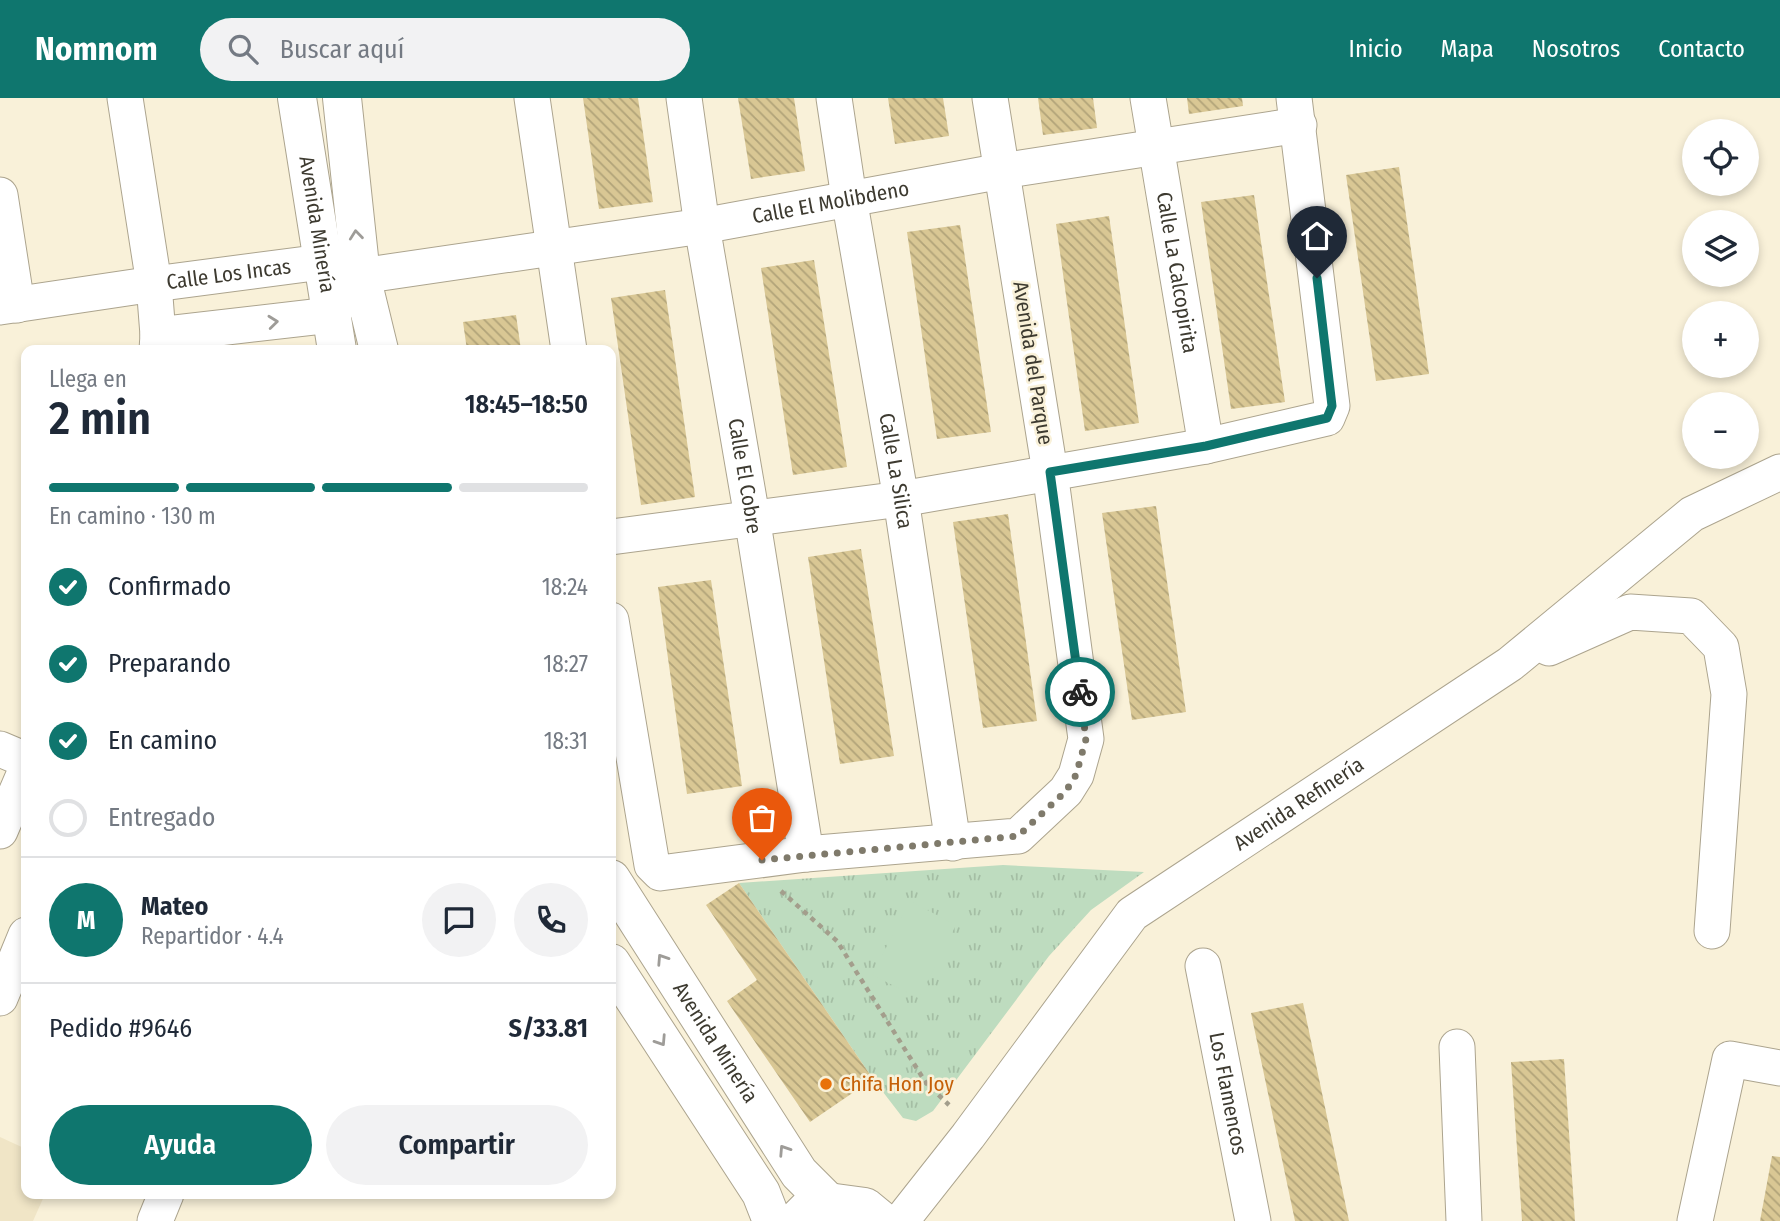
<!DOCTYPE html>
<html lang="es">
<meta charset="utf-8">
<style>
:root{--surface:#fff;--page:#f2f2f3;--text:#1f2937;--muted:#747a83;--line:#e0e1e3;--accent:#0f766e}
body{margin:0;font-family:"Fira Sans Condensed",sans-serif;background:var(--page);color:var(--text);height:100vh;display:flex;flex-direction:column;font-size:26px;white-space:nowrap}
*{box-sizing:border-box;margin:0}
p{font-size:23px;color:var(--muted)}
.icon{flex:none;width:38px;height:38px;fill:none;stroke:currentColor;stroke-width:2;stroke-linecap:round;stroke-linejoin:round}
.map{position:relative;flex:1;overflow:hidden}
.drawer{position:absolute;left:21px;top:247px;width:595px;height:854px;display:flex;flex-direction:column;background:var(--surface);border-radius:14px;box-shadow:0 4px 10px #0003}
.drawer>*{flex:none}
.controls{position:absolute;left:1682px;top:21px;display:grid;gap:14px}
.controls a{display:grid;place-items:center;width:77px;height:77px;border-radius:50%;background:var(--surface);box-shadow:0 4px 10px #0003;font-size:35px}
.pin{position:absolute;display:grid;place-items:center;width:60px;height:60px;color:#fff;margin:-72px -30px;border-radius:50% 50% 50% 0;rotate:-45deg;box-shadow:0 0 7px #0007}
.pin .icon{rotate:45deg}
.courier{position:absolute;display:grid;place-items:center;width:70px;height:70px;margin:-35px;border:5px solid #0f766e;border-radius:50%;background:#fff;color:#222;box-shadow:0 2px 9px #0007}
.summary em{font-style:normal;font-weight:600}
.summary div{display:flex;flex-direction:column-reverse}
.summary{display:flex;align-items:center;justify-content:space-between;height:119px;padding:0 28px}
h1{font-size:46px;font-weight:600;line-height:52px}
.bar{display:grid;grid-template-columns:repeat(4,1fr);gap:10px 7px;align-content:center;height:84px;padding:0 28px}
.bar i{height:9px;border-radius:5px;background:var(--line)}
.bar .selected{background:var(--accent)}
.bar p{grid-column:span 4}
.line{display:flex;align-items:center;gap:18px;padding:0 28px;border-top:2px solid var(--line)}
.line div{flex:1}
.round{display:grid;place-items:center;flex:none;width:74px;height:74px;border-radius:37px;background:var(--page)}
ol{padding:0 28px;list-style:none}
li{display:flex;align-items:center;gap:21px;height:77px}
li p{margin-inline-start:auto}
li .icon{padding:7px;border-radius:50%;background:var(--accent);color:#fff;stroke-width:4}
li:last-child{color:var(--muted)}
li i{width:38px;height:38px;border:4px solid var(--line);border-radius:50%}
.button{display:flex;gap:14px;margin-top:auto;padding:14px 28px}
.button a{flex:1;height:80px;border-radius:42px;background:var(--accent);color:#fff;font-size:28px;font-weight:600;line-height:80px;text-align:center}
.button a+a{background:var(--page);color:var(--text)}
header{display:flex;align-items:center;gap:42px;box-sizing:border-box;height:98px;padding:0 35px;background:var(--accent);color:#fff}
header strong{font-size:33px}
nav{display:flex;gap:38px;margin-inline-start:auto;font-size:24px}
.search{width:490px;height:63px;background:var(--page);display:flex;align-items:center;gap:18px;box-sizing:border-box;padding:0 24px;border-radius:38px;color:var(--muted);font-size:26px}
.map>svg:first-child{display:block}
</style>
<header>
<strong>Nomnom</strong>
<div class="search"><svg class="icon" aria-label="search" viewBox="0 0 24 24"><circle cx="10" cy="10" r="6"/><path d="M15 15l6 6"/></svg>Buscar aquí</div>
<nav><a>Inicio</a><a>Mapa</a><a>Nosotros</a><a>Contacto</a></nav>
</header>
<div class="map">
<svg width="1780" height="1123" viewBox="0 0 1780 1123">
<defs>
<pattern id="park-tufts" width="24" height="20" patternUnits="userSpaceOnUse" patternTransform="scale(1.75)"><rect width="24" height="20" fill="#bedcbf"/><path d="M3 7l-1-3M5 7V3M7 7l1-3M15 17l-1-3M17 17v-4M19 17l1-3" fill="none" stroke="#a4bea4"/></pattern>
<pattern id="building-back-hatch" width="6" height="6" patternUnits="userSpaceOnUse" patternTransform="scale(1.75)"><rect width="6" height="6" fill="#d9c794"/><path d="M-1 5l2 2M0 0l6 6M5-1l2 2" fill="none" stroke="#b1a379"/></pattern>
</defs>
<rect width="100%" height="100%" fill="#f9f1d9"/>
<path fill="#f0e5c6" d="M0 1039 26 1051V1096H45L33 1123H0Z"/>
<path fill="url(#park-tufts)" d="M1003 767 1144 774 1091 812 1049 858 933 1013 916 1023 903 1020 873 981 739 785Z"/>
<path fill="#bedcbf" d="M910 803 956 827 919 900 872 877Z"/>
<path fill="url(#building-back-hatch)" d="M583 0H638L653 104 599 111Z
M738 0H794L805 73 751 81Z
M888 0H943L949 38 895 46Z
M1038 0H1093L1097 30 1043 37Z
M1187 0H1242L1243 8 1189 16Z
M1399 69 1429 276 1376 283 1346 77Z
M1254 97 1285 304 1231 311 1201 104Z
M1109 118 1139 325 1085 333 1056 126Z
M960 127 991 334 937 341 907 134Z
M814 162 847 369 793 377 761 170Z
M665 192 695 399 641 407 611 200Z
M516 217 521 252H467L463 224Z
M1156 408 1186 614 1132 622 1102 415Z
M1008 416 1037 623 983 630 953 424Z
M861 451 894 658 840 666 808 459Z
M711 482 742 688 687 696 658 489Z
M739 785 873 981 810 1024 727 903 757 882 706 807Z
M1303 905 1349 1123H1295L1251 915Z
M1564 961 1575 1123H1522L1511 964Z
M1772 1058 1780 1059V1123H1760Z"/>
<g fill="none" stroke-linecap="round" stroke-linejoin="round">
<defs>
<g id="minor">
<path d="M125 0 154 186 158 237 157 252"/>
<path d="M532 0 569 252"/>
<path id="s1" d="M684 0 702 128 752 419 806 756"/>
<path id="s2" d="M834 0 849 100 901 401 953 745"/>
<path id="s3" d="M1148 0 1206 348"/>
<path d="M0 97 17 207"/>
<path id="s4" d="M0 209 154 186 322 164 361 178 702 128 1002 73 1299 27"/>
<path d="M158 237 331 217 348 195"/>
<path d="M611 439 901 401 1206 348 1327 320 1332 308 1294 0"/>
<path d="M611 522 652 767 660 775 806 756 1018 738 1066 693 1076 677 1086 641 1050 374 990 0"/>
<path d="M1549 550 1630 514 1691 518 1721 549 1729 596 1712 833"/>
<path d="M0 651 26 662"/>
<path d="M0 733 26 672"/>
<path id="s5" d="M1203 868 1253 1123"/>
<path d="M0 900 26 837"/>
<path d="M1457 949 1464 1123"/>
<path d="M155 1123 166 1096"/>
<path id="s6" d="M901 1123 968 1038 1132 816 1510 566 1692 416 1780 374"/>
<path d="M1695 1123 1730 961 1780 970"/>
</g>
<g id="major">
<path id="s7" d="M297 0 337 252"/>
<path d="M342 0 361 178 379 252"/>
<path id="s8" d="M611 781 799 1075 828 1104"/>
<path d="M611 865 761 1095 772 1123"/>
<path d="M796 1123 808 1111 828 1104 865 1109 882 1123"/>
</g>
</defs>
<use href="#minor" stroke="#aca48e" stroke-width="37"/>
<use href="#major" stroke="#aca48e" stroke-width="40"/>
<path stroke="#a39e8c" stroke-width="4.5" stroke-dasharray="5 5" stroke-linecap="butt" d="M781 793 837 843 926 985 949 1007"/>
<use href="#minor" stroke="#fff" stroke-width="35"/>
<use href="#major" stroke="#fff" stroke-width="38"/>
</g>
<defs><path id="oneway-chevron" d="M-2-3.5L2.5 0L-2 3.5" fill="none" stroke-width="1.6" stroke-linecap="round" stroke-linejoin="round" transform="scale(1.75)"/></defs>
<g stroke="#9e9c98">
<use href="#oneway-chevron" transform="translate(356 137) rotate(-96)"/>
<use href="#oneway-chevron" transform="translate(273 224) rotate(-6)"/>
<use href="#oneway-chevron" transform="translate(662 861) rotate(-123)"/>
<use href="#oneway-chevron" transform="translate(661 943) rotate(57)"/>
<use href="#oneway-chevron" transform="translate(784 1052) rotate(-123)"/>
</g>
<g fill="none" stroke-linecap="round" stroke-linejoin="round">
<path stroke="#7f7a6b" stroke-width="7" stroke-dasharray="0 12.6" d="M762 762 1018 738 1066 693 1076 677 1086 641 1080 594"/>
<path stroke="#0f766e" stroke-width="9" d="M1080 594 1050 374 1206 348 1327 320 1332 308 1317 180"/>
</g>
<circle fill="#e8710a" stroke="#f9f1d9" stroke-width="2.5" cx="826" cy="986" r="7"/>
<g text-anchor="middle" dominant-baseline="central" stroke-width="5" stroke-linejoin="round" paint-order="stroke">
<g font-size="21" fill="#3d3a30" stroke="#f9f1d9">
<text stroke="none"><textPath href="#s4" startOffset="842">Calle El Molibdeno</textPath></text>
<text stroke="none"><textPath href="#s7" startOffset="128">Avenida Minería</textPath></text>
<text stroke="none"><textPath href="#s3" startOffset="177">Calle La Calcopirita</textPath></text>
<text stroke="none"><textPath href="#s4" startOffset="231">Calle Los Incas</textPath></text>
<text transform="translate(1033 265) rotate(81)">Avenida del Parque</text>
<text stroke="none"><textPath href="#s2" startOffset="378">Calle La Silica</textPath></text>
<text stroke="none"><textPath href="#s1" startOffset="383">Calle El Cobre</textPath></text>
<text stroke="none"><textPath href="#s6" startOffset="584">Avenida Refinería</textPath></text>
<text stroke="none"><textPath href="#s8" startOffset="194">Avenida Minería</textPath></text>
<text stroke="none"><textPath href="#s5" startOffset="130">Los Flamencos</textPath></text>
</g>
<g font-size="21" fill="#c56008" stroke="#f9f1d9" text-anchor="start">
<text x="840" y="986">Chifa Hon Joy</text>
</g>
</g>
</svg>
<div class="controls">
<a><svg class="icon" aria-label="locate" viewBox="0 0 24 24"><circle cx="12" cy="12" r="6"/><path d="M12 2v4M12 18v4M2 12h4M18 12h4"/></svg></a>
<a><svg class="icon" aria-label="layers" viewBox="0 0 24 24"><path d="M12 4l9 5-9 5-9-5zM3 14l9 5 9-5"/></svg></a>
<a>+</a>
<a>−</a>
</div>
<div class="pin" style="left:762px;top:762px;background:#ea580c"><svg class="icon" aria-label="bag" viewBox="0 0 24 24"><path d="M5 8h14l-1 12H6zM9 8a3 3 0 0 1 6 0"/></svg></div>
<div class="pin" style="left:1317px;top:180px;background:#1f2937"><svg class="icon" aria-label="home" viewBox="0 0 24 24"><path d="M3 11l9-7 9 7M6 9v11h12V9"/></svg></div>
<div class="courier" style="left:1080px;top:594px"><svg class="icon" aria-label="bike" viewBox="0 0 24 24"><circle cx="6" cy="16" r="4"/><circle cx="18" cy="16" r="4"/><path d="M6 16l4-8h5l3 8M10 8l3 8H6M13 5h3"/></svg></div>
<section class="drawer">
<div class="summary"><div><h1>2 min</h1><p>Llega en</p></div><em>18:45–18:50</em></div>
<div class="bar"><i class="selected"></i><i class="selected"></i><i class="selected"></i><i></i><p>En camino · 130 m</p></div>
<ol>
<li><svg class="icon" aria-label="check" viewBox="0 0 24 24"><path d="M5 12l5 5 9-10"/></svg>Confirmado<p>18:24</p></li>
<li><svg class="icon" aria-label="check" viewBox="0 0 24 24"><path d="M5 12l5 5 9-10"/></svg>Preparando<p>18:27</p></li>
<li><svg class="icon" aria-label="check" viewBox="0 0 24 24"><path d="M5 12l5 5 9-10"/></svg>En camino<p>18:31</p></li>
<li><i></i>Entregado</li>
</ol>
<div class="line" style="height:126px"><b class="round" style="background:var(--accent);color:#fff">M</b><div><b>Mateo</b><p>Repartidor · 4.4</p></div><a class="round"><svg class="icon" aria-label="chat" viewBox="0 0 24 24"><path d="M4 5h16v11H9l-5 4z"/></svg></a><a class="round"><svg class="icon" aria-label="phone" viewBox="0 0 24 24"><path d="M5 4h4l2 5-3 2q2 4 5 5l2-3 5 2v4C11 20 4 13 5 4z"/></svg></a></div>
<div class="line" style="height:91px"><div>Pedido #9646</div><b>S/33.81</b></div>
<div class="button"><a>Ayuda</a><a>Compartir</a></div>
</section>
</div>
